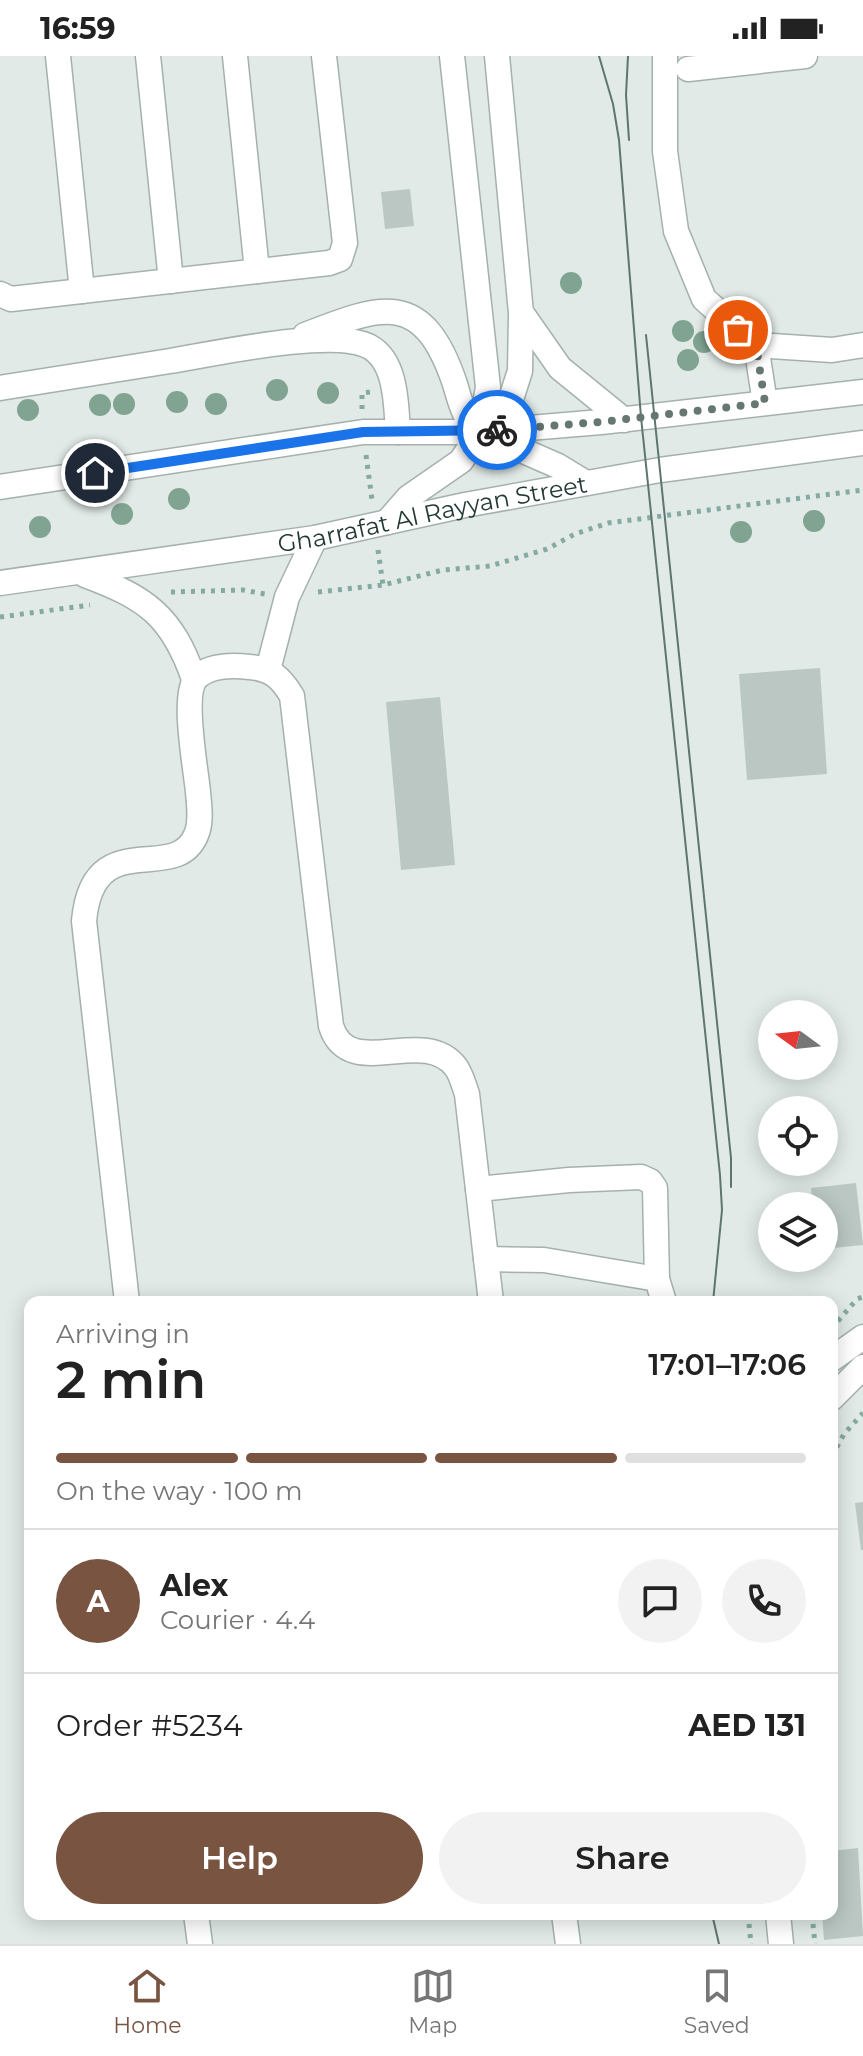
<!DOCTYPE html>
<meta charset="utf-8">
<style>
:root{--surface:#fff;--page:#f2f2f2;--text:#222;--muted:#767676;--line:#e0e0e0;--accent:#785441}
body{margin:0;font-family:Montserrat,sans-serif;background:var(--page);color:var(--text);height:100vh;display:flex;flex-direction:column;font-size:30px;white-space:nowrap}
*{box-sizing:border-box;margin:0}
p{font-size:26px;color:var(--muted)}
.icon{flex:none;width:44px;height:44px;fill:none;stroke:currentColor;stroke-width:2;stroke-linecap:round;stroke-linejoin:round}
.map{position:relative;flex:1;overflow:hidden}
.side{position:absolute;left:24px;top:1240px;width:814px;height:624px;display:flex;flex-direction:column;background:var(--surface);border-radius:16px;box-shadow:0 4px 20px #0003}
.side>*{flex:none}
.needle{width:52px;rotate:285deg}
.tools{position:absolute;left:758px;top:944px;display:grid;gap:16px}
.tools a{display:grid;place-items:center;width:80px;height:80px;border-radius:50%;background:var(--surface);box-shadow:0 4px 20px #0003;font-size:40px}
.pin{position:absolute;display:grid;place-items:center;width:68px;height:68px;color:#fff;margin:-34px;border:4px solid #fff;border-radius:50%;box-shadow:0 2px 8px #0007}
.courier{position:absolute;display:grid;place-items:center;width:80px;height:80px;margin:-40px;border:6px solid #1a73e8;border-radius:50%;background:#fff;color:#222;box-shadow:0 2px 10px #0007}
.overview em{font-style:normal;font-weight:600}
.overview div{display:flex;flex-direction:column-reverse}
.overview{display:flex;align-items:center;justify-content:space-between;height:136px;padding:0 32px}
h1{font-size:52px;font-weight:600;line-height:60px}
.bar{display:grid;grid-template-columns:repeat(4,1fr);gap:12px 8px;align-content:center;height:96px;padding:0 32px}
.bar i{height:10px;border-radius:6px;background:var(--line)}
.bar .on{background:var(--accent)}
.bar p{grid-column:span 4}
.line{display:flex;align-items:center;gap:20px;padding:0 32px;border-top:2px solid var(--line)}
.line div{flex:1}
.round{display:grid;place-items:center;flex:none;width:84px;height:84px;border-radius:42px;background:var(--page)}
.button{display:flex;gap:16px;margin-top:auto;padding:16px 32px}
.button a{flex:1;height:92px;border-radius:48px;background:var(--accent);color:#fff;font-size:32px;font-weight:600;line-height:92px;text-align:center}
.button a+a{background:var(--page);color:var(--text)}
.status{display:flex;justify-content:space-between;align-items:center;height:56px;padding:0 40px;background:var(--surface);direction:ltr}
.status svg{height:22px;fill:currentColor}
.tab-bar{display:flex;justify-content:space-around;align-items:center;height:112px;border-top:2px solid var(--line);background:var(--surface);font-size:22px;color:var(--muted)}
.tab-bar a{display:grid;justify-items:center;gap:4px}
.tab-bar .on{color:var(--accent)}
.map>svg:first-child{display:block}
</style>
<div class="status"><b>16:59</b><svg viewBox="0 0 49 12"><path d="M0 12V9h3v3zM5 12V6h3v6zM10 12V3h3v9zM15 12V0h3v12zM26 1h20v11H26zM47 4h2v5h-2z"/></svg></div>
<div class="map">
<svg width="863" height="1888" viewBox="0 0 863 1888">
<rect width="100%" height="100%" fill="#e1eae7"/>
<path fill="#bac7c3" d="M410 133 414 170 385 173 381 136Z
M820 612 827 718 747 724 739 618Z
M440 641 455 809 401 814 386 646Z
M856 1127 863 1189 824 1193V1150H813L811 1132Z
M863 1446V1494H861L855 1447Z
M858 1792 863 1880 824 1884 822 1858H832V1795Z"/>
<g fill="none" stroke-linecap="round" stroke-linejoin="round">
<defs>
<g id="minor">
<path d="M58 0 82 235"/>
<path d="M148 0 171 225"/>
<path d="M235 0 257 215"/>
<path d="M452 0 488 331 480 376"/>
<path d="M665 0V95L676 175 704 243 756 289 832 294 863 289"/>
<path d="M688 13 805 0"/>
<path d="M0 238 11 243 329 207 340 203 345 187 324 0"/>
<path d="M523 259 560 312 624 364"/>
<path d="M305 279C382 249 423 233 455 328 461 348 463 361 480 376L558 410 586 427"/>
<path d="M756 289 765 347"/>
<path d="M0 332C57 323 113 314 170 305 213 298 334 271 370 291 397 306 396 350 398 376"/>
<path d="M0 431 363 376H480L601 366 863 336"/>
<path d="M387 466 409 441 461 405 480 376 511 343 520 315 521 257 497 0"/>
<path d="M85 519C147 542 172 560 194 623"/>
<path id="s1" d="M0 527 315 482 465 449 660 414 863 387"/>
<path d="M268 614 287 541 315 482"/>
<path d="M478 1133 569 1124 641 1121 650 1125 655 1132 657 1223"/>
<path d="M486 1203 544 1204 657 1223 664 1246"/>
<path d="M127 1246 84 865C93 767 175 830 196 779 202 766 199 749 198 736 196 713 181 637 197 621 210 609 233 609 250 611 272 613 281 622 292 640L331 970C349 1027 422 969 455 1010 461 1017 464 1030 467 1038L491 1246"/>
<path d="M832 1303 863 1281"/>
<path d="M832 1342 863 1311"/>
<path d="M196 1858 200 1888"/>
<path d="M564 1858 568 1888"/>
<path d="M778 1858 781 1888"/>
</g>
</defs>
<use href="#minor" stroke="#a5b1ae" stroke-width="27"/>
<path stroke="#85aaa2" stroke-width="5" stroke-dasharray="4 6" stroke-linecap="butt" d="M362 353V337L371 336
M366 399 372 444
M378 494 383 529
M171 536 243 534 265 538
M318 536 383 529 443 514 490 510 547 493 575 478 608 467 863 434
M0 561 90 549
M838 1265 857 1243 863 1241
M832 1400 844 1378 863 1357
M748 1858 751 1888
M812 1858 815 1888"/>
<use href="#minor" stroke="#fff" stroke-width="24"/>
<path stroke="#5e7570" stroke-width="2" d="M599 0 613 48 619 84 641 361 720 1119 722 1154 713 1246
M628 0 626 39 629 84
M646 279 731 1102V1131
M712 1858 719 1888"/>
</g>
<g fill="#81a492">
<circle cx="571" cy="227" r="11"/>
<circle cx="683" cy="275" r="11"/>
<circle cx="704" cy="286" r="11"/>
<circle cx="688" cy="304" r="11"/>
<circle cx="277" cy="334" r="11"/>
<circle cx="328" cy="337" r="11"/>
<circle cx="177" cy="346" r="11"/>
<circle cx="124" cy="348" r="11"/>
<circle cx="216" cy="348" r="11"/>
<circle cx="100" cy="349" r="11"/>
<circle cx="28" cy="354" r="11"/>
<circle cx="179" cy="443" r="11"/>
<circle cx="122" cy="458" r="11"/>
<circle cx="814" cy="465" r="11"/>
<circle cx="40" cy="471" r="11"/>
<circle cx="741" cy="476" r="11"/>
</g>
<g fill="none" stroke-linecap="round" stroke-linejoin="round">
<path stroke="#667773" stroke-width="8" stroke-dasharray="0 14.4" d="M497 374 601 366 765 347 756 289 738 274"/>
<path stroke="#1a73e8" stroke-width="10" d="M95 417 363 376 497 374"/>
</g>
<g text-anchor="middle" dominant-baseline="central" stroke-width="6" stroke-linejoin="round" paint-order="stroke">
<g font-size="24" fill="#243935" stroke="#f2f7f5">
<text stroke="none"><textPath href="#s1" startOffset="438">Gharrafat Al Rayyan Street</textPath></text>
</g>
</g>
</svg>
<div class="tools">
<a><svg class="needle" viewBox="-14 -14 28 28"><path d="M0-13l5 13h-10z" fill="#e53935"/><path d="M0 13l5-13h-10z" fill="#767676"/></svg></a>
<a><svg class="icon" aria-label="locate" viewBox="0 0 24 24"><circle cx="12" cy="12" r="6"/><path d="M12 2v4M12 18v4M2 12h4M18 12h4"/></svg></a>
<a><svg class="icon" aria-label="layers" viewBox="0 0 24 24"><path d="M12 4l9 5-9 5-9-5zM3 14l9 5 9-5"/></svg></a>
</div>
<div class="pin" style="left:738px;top:274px;background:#ea580c"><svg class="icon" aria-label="bag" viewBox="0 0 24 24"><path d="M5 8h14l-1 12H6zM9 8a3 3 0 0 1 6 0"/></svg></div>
<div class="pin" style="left:95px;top:417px;background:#1f2937"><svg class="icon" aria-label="home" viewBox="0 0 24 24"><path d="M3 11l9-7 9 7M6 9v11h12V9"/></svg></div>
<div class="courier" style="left:497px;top:374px"><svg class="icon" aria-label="bike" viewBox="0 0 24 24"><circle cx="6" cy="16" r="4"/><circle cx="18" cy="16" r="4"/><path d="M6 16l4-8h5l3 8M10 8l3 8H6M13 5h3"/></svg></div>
<section class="side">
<div class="overview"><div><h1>2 min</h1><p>Arriving in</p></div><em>17:01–17:06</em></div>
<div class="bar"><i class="on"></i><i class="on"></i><i class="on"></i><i></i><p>On the way · 100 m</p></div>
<div class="line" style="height:144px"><b class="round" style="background:var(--accent);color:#fff">A</b><div><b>Alex</b><p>Courier · 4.4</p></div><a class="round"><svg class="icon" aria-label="chat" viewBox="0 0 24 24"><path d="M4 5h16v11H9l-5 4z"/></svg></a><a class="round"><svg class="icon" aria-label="phone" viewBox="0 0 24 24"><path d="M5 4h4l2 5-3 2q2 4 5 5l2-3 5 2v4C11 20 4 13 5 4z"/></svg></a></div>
<div class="line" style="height:104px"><div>Order #5234</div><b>AED 131</b></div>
<div class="button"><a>Help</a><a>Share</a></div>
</section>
</div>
<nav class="tab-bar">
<a class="on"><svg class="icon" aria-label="home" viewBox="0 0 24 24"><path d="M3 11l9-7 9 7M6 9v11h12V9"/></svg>Home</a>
<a><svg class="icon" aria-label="map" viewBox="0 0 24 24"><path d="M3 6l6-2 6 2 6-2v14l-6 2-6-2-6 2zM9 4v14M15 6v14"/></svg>Map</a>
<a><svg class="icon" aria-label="saved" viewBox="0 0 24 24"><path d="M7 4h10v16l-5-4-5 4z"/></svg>Saved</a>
</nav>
